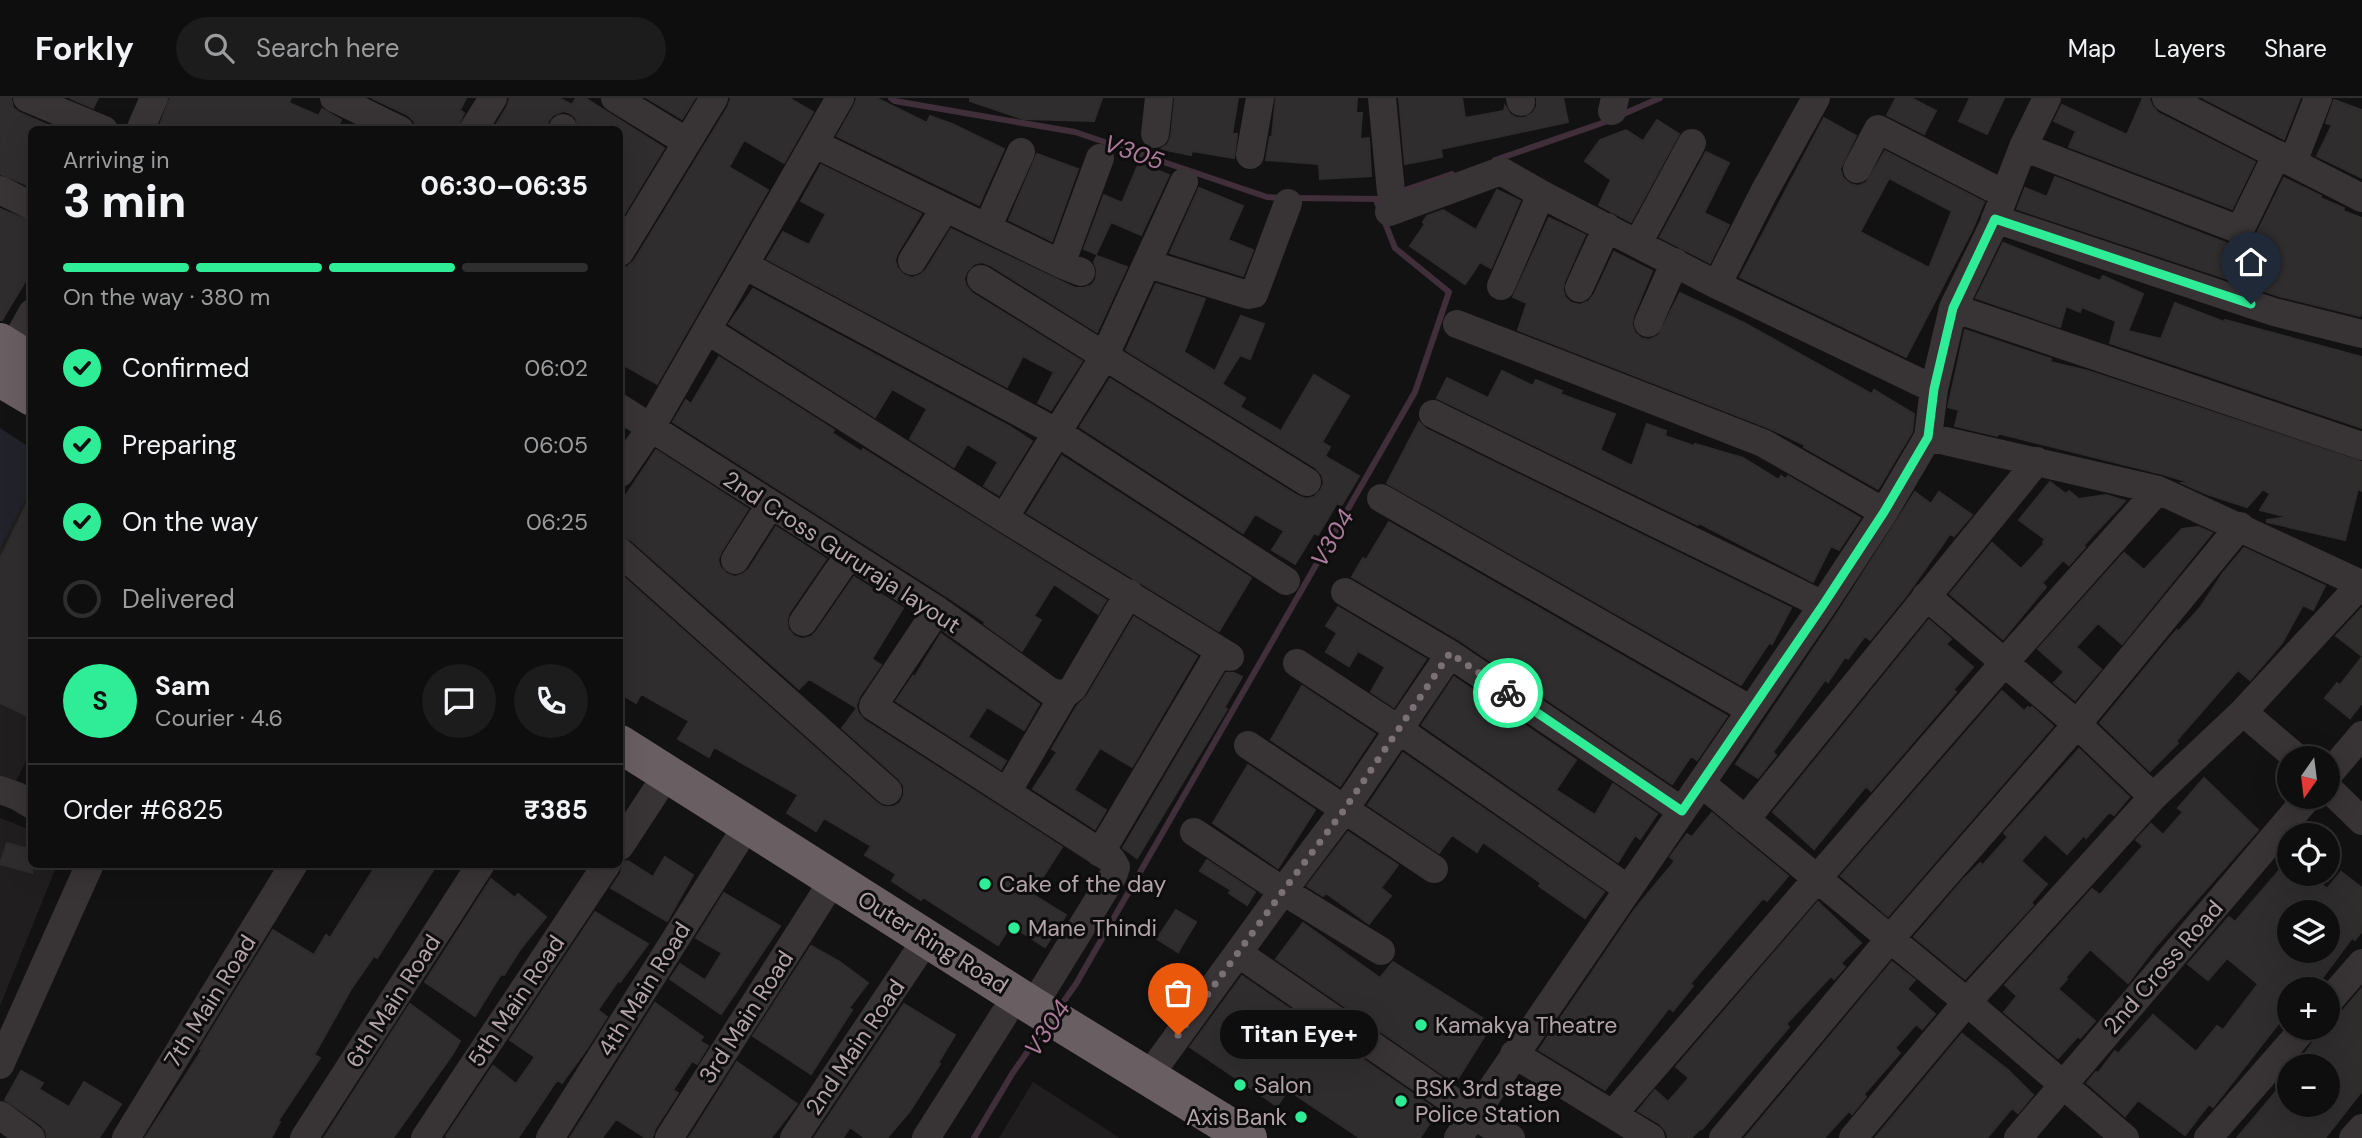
<!DOCTYPE html>
<meta charset="utf-8">
<style>
:root{--surface:#0e0e0e;--page:#1c1c1c;--text:#f1f3f6;--muted:#9b9c9e;--line:#2e2e2e;--accent:#2fed97}
body{margin:0;font-family:"DM Sans",sans-serif;background:var(--page);color:var(--text);height:100vh;display:flex;flex-direction:column;font-size:26px;white-space:nowrap}
*{box-sizing:border-box;margin:0}
p{font-size:23px;color:var(--muted)}
.icon{flex:none;width:38px;height:38px;fill:none;stroke:currentColor;stroke-width:2;stroke-linecap:round;stroke-linejoin:round}
.map{position:relative;flex:1;overflow:hidden}
.side{position:absolute;left:28px;top:28px;width:595px;height:742px;display:flex;flex-direction:column;background:var(--surface);border-radius:10px;box-shadow:0 7px 28px #0002,0 0 0 2px var(--line)}
.side>*{flex:none}
.needle{width:46px;rotate:194deg}
.tools{position:absolute;left:2277px;top:648px;display:grid;gap:14px}
.tools a{display:grid;place-items:center;width:63px;height:63px;border-radius:50%;background:var(--surface);box-shadow:0 7px 28px #0002,0 0 0 2px var(--line);font-size:35px}
.pin{position:absolute;display:grid;place-items:center;width:60px;height:60px;color:#fff;margin:-72px -30px;border-radius:50% 50% 50% 0;rotate:-45deg;box-shadow:0 0 7px #0007}
.pin .icon{rotate:45deg}
.courier{position:absolute;display:grid;place-items:center;width:70px;height:70px;margin:-35px;border:5px solid #2fed97;border-radius:50%;background:#fff;color:#222;box-shadow:0 2px 9px #0007}
.bubble{position:absolute;height:49px;border-radius:24px;background:var(--surface);box-shadow:0 7px 28px #0002,0 0 0 2px var(--line);font-size:23px;font-weight:800;line-height:49px;text-align:center}
.head em{font-style:normal;font-weight:800}
.head div{display:flex;flex-direction:column-reverse}
.head{display:flex;align-items:center;justify-content:space-between;height:119px;padding:0 35px}
h1{font-size:46px;font-weight:800;line-height:52px}
.bar{display:grid;grid-template-columns:repeat(4,1fr);gap:10px 7px;align-content:center;height:84px;padding:0 35px}
.bar i{height:9px;border-radius:5px;background:var(--line)}
.bar .on{background:var(--accent)}
.bar p{grid-column:span 4}
.line{display:flex;align-items:center;gap:18px;padding:0 35px;border-top:2px solid var(--line)}
.line div{flex:1}
.round{display:grid;place-items:center;flex:none;width:74px;height:74px;border-radius:37px;background:var(--page)}
ol{padding:0 35px;list-style:none}
li{display:flex;align-items:center;gap:21px;height:77px}
li p{margin-inline-start:auto}
li .icon{padding:7px;border-radius:50%;background:var(--accent);color:#111;stroke-width:4}
li:last-child{color:var(--muted)}
li i{width:38px;height:38px;border:4px solid var(--line);border-radius:50%}
header{display:flex;align-items:center;gap:42px;box-sizing:border-box;height:98px;padding:0 35px;background:var(--surface);border-bottom:2px solid var(--line)}
header strong{font-size:33px}
nav{display:flex;gap:38px;margin-inline-start:auto;font-size:24px}
.search{width:490px;height:63px;background:var(--page);display:flex;align-items:center;gap:18px;box-sizing:border-box;padding:0 24px;border-radius:38px;color:var(--muted);font-size:26px}
.map>svg:first-child{display:block}
</style>
<header>
<strong>Forkly</strong>
<div class="search"><svg class="icon" aria-label="search" viewBox="0 0 24 24"><circle cx="10" cy="10" r="6"/><path d="M15 15l6 6"/></svg>Search here</div>
<nav><a>Map</a><a>Layers</a><a>Share</a></nav>
</header>
<div class="map">
<svg width="2362" height="1040" viewBox="0 0 2362 1040">
<rect width="100%" height="100%" fill="#131212"/>
<path fill="#201e1e" d="M31 390V653L13 689 0 682V451Z
M0 720 31 732 32 766 57 767 0 908Z
M1033 984 1120 1040H999Z"/>
<path fill="#22222b" d="M0 330 32 351 31 390 0 451Z"/>
<g fill="none" stroke-linecap="round" stroke-linejoin="round">
<path stroke="#402f3a" stroke-width="6" d="M891 0 895 3 1075 34 1267 99 1281 100
M1621 17 1660 0
M1495 62 1611 22
M1399 94 1452 76
M1295 100 1379 101
M1059 910 1076 886 1415 294 1449 194 1395 150 1376 102
M974 1040 1012 976 1044 930"/>
</g>
<path fill="#2f2d2d" stroke="#2f2c2c" stroke-width="2" fill-rule="evenodd" d="M0 0H11L13 10 20 15 59 32H32V89L0 76Z
M70 0H98L93 10Z
M170 0H291L289 5 319 18 322 11 341 22 339 27 351 32H158Z
M372 0H466L460 12 464 15 456 32H417L414 23 408 17Z
M510 0H559L572 7 576 0H585L664 50 620 123V32H579L576 20 570 15 563 13 553 17 548 23 546 32H493L507 9Z
M647 0H695L682 21Z
M731 0H789L813 14 784 65 744 42 729 69 768 92 657 286 620 265V171L627 169 634 163 728 9Z
M857 0H876L927 25 930 18 952 26 1004 51 979 107 837 38 854 8Z
M970 0H1102L1094 23 1023 21 970 3Z
M1175 0H1238L1232 36H1237L1234 60 1192 53 1191 57 1161 51 1168 46 1171 38Z
M1276 0H1357L1356 15H1362L1360 41 1369 40 1371 78 1320 81 1319 66 1266 62 1270 39H1272Z
M1399 0H1462L1465 20 1504 13 1505 8 1510 16 1517 20H1524L1533 15 1537 8V0H1563L1568 24 1441 51 1442 59 1405 66Z
M1896 0H1911L1936 13 1924 36 1887 17Z
M1970 0H2004L1987 36 1959 23Z
M2143 0H2149L2152 8 2158 15 2255 64 2232 111 2069 49 2076 33 2054 23 2062 7 2127 37Z
M2203 0H2300L2284 41Z
M2334 2 2362 12V80L2317 58 2332 27 2326 25Z
M1824 20 1856 38 1840 71 1843 80 1850 86 1858 88 1866 85 1885 53 1984 104 1972 132 1906 259 1740 179ZM1889 80 1952 113 1929 170 1860 134Z
M1657 22 1679 36 1631 124 1599 107 1611 82 1585 63 1600 42 1626 32 1643 43Z
M1706 54 1729 65 1704 115 1729 127 1710 165 1660 139Z
M1037 56 1078 71 1052 143 1009 122Z
M1139 65 1169 77 1141 137 1111 124 1096 156 1084 151 1104 97 1122 105Z
M821 67 921 116 898 154 895 162 897 170 904 177 912 180 920 177 926 172 951 131 1075 190H1084L1092 187 1096 181 1097 172 1094 164 1097 158 1127 169 1097 234 990 167 982 164 974 166 967 173 964 181 966 188 972 195 1082 263 1051 312 1038 305 1054 274 1023 258 1007 289 767 161 783 134 809 147 826 116 801 103Z
M2055 79 2234 148H2241L2249 146 2255 139 2284 80 2321 98 2320 100 2344 110 2343 113 2362 120V213L2360 218 2279 198 2017 111 2025 90 2047 99Z
M1199 90 1243 108 1228 142 1253 152 1243 178 1170 155Z
M1497 92 1520 103 1491 170 1480 164 1465 186 1410 148 1425 126 1423 124 1427 118 1443 112 1476 132Z
M0 111 32 124V172L2 222H0Z
M1549 120 1585 137 1564 184 1563 192 1565 199 1571 205 1580 207 1589 203 1594 197 1614 154 1652 173 1633 219 1632 227 1635 235 1641 240 1649 242 1658 238 1680 195 1744 225 1872 296 1874 292 1914 316 1912 334 1878 391 1804 349 1805 347 1769 330 1518 232 1527 205 1513 199Z
M2003 145 2100 183 2103 178 2143 196 2128 233 2161 241 2175 205 2224 224 2225 222 2362 259V330L2110 245 2116 223 2082 209 2080 214 2066 208 2060 229 1976 200Z
M1156 186 1205 201 1184 254 1215 273 1241 218 1264 226 1250 261 1240 257 1222 286 1245 300 1240 309 1281 333 1314 277 1349 298 1322 344 1330 349 1325 358 1359 378 1341 408 1337 405 1318 437 1314 435 1295 466 1272 452 1284 433 1255 416 1243 435 1080 329 1110 281 1298 398 1306 401 1314 399 1321 392 1324 385 1322 377 1316 370 1126 252Z
M753 191 1009 328 1032 343 999 397 984 388 998 364 967 346 954 369 910 341 927 311 892 291 875 319 729 226Z
M1965 232 2051 261 2050 264 2088 273 2362 364V393L2358 391 2345 442 2267 424V422L2288 419 2260 412 2270 396 2263 391 2247 409 2207 396 2182 385 2189 384 2162 376 1993 334 1998 338 1955 328 1959 312 1948 309Z
M719 259 834 332 832 335 862 354 863 351 1106 502 1098 516 1054 486 1034 518 1041 522 1022 553 984 526 985 524 946 498 673 324 686 302 691 306Z
M1502 273 1533 288 1536 282 1562 293 1560 296 1615 316 1600 352 1632 368 1647 326 1666 333 1665 338 1694 348 1695 346 1743 360 1779 382 1781 378 1786 381 1788 378 1860 420 1839 452 1831 448 1813 484 1699 425 1698 427 1437 300 1447 280 1488 300Z
M1419 324 1426 331 1791 510 1772 546 1769 545 1741 587 1387 385Z
M656 352 748 411 721 454 718 462 720 469 727 476 735 479 743 476 749 471 776 429 826 461 789 515 787 522 788 531 794 538 802 541 811 539 816 534 854 479 903 510 872 561 881 567 859 599 856 608 858 615 864 622 1062 749 1032 796 1066 817 1045 849 1011 827 998 847 923 799 921 802 892 783 896 776 865 757 871 748 824 720 816 733 787 715 798 697 714 649 709 659 678 641 689 623 641 596 636 605 620 595V476L877 705 884 709H893L900 705 904 697V688L899 681 842 630 857 610 809 581 799 591 631 442 620 438V406Z
M1062 358 1251 480 1219 533 1027 415Z
M2050 384 2066 396 2069 393 2079 401 2106 397 2125 403 2083 448 2085 449 2069 467 2063 462 2042 485 2046 489 2003 541 1950 496 1992 445 2021 471 2044 446 2043 444 2045 441 2019 422Z
M1915 394 1931 406 1939 394 1972 417 1954 438 1950 436 1906 498 1870 542 1865 538 1848 561 1845 559 1828 584 1825 582 1773 654 1776 657 1758 680 1736 666 1837 516Z
M32 395V620L0 605V461Z
M1389 424 1722 615 1727 618 1697 662 1691 658 1672 686 1459 542 1352 479 1363 460 1366 462Z
M2198 429 2212 435 2122 546 2098 525 2076 549 2101 571 2075 602 2054 585 2064 574 2038 551 2124 455 2144 472 2182 431Z
M2244 450 2325 488 2313 512 2303 507 2282 545 2250 582 2238 572 2176 643 2178 645 2150 673 2100 625 2170 540 2177 532 2178 534 2200 510 2223 475Z
M1338 509 1426 561 1394 609 1371 594 1385 569 1358 553 1349 568 1326 554 1337 535 1326 528Z
M2362 510V558L2336 538Z
M1134 519 1197 558 1132 669 1100 650 1074 692 1106 712 1095 731 1033 691 1057 654 1052 651 1077 608 1087 598Z
M1929 522 1951 541 1946 546 1973 569 1953 592 1956 594 1871 693 1866 688 1814 751 1773 714Z
M941 536 1039 606 1024 632 987 609 968 639 1006 663 1001 671 896 603 913 578 914 580Z
M2362 559V605L2350 620 2325 600 2337 585 2340 587Z
M1226 575H1234L1242 579 1224 610 1227 611 1137 760 1123 750Z
M1454 579 1576 662 1556 692 1595 717 1613 686 1657 716 1640 741 1635 737 1618 764 1422 627Z
M1302 588 1375 636 1340 688 1271 642Z
M2002 593 2024 613 2028 609 2030 611 2032 609 2053 628 1888 818 1841 778Z
M2079 651 2129 699 2114 717 2109 714 2086 740 2084 737 2067 756 2045 736 2021 763 2047 786 2031 805 2033 807 1965 881 1914 839 1963 782 1980 765 1983 767 2008 739 2004 735Z
M1403 655 1604 794 1585 820 1539 788 1541 785 1483 744 1477 754 1452 737 1439 755 1368 707Z
M1248 667 1315 712 1278 770 1213 725Z
M2204 680 2258 732 2156 848 2128 885 2090 851 2065 880 2067 881 2058 891 2095 923 2080 940 2078 938 2058 960 2004 914 2017 898 2005 887 2092 791 2100 797 2143 748 2136 742 2151 726 2163 737 2183 714 2178 710Z
M1712 715 1788 778 1767 803 1763 800 1723 847 1690 886 1693 888 1673 913 1669 910 1605 992 1539 952 1635 811 1675 763 1670 759 1684 740 1687 736 1692 739Z
M1348 734 1398 767 1381 790 1391 798 1369 826 1326 795 1323 798 1307 788Z
M7 745 32 752V775L0 766Z
M665 759 693 777 667 823 611 790 621 775 623 764 628 763 653 779Z
M2289 761V775H2309L2327 791 2341 774 2362 790V833L2355 842 2352 840 2314 891H2289V912L2213 1009 2209 1006 2185 1037 2138 1002 2125 1018 2087 985 2096 974 2098 975 2115 953 2118 956 2153 917 2196 954 2217 928 2223 932 2258 886 2227 860 2208 882 2188 866 2229 819 2235 824ZM2289 814H2328V852H2289Z
M1207 762 1255 794 1247 807 1229 795 1231 792 1200 773Z
M377 766H437L377 860 374 858 351 891 314 957 320 960 278 1023 280 1024 271 1040H145L202 952 200 951 273 832 314 857 326 837 330 840Z
M491 781 515 800 518 796 546 819 519 853 504 877 501 876 475 918 425 884Z
M724 795 780 828 721 916 670 881 680 866 705 882 722 855 696 840Z
M1818 804 1861 845 1841 865 1845 869 1834 881 1831 878 1786 926 1789 929 1702 1031 1701 1030 1691 1040H1668L1666 1033 1660 1026 1638 1013 1655 992 1668 1004 1689 980 1676 969Z
M1176 812 1196 824 1178 854 1157 841Z
M595 814 648 846 620 884 618 883 598 912 607 919 586 952 562 985 557 982 518 1040H448L446 1038 493 968 516 986 535 959 510 942Z
M1303 825 1380 880 1393 864 1492 926 1455 985 1276 861Z
M811 848 840 864 868 885 849 910 852 912 811 976 753 938Z
M1892 864 1915 882 1907 891 1935 916 1922 931 1916 926 1895 950 1900 955 1864 996 1866 999 1856 1011 1852 1016 1849 1013 1824 1040H1745Z
M1242 878 1438 1013 1420 1040H1360L1288 992 1277 1008 1190 949Z
M2362 890V993L2325 1040H2237L2289 978V1006H2328V968H2315L2303 958 2324 929H2328L2332 920 2341 915Z
M655 905 703 939 700 943 708 948 697 966 692 963 673 992 678 995 655 1031 652 1040H646L616 1021 602 1040H570Z
M410 906 460 943 452 957 393 1040H324Z
M904 906 955 937 938 965 940 966 910 1013 887 1040H865L850 1029 843 1040H814Z
M1962 936 2008 972 2033 997 2018 1015 2012 1010 1987 1040H1875Z
M737 964 797 1006 771 1040H689Z
M21 973 43 985 39 991 69 1009 84 984 121 1006 99 1040H47L46 1033 41 1027 5 1002Z"/>
<g fill="none" stroke-linecap="round" stroke-linejoin="round">
<path stroke="#383334" stroke-width="28" d="M27 0 104 32
M334 0 400 32
M615 0 687 44
M1382 0 1391 94
M1520 0 1521 4
M2166 0 2362 100
M1612 13 1615 0
M140 32 154 0
M473 32 493 0
M562 32 563 30
M1155 36 1159 0
M815 46 1061 166 1081 174
M2023 49 2240 132 2277 56
M1250 57 1260 0
M2293 64 2318 0
M1857 71 1878 31 2004 96
M0 92 32 108
M1389 114 1501 73 1541 96 1717 187 1934 291
M1995 121 2274 214 2362 236
M987 130 1021 54
M1638 145 1692 45
M620 154 714 0
M912 163 945 110
M1061 166 1100 60
M1148 166 1248 197 1254 196 1288 105
M744 167 1058 335 1286 483
M981 181 1307 384
M1717 187 1763 96 1816 0
M1501 188 1541 96
M1579 190 1607 129
M1953 210 2362 348
M1648 225 1675 164
M1457 226 1763 345 1884 414
M707 232 1004 420 1230 559
M12 251 32 215
M620 310 937 512 1051 594 1064 597
M1433 316 1823 507
M1928 339 2158 392 2361 486
M620 375 650 331 840 0
M1381 400 1751 612
M1004 420 1105 257 1184 84
M620 454 888 693
M735 462 770 407
M1345 494 1450 556 1682 713
M1926 498 2077 626 2153 699
M937 512 873 608 1112 762 1116 769 1113 778 1033 908
M803 524 849 457
M1297 565 1398 631 1628 791
M2243 614 2297 660
M1248 647 1434 771
M2328 677 2362 637
M1701 685 1967 904 2125 1040
M2328 690 2362 723
M0 692 17 698 32 707
M1007 694 1064 597 1073 590 1129 495
M1745 722 2037 363
M1194 734 1283 793 1381 853
M620 748 656 693
M1100 755 1220 553
M1238 855 1473 1017 1511 1040
M2328 904 2362 865
M1514 956 1651 1040
M0 967 90 766
M1148 979 1283 793 1344 712 1450 556
M1613 1016 2003 566 2158 392
M0 1017 31 1040
M126 1040 294 766
M304 1040 481 766
M425 1040 607 766
M550 1040 738 742
M669 1040 823 798
M794 1040 916 857
M926 1040 1004 917
M1458 1040 1823 507 1884 414 1928 339 1934 291 1953 210 1992 130 2023 49 2047 0
M1723 1040 1889 842 2077 626 2240 428
M1853 1040 1967 904 2153 699 2243 614 2362 485
M2018 1040 2309 698
M2208 1040 2305 929
M2353 1040 2362 1030"/>
<path stroke="#695f63" stroke-width="38" d="M0 244 32 264
M0 280 32 299
M620 646 1033 908 1248 1040"/>
</g>
<g fill="none" stroke-linecap="round" stroke-linejoin="round">
<path stroke="#7b7075" stroke-width="7" stroke-dasharray="0 12.6" d="M1178 937 1283 793 1344 712 1450 555 1508 595"/>
<path stroke="#2fed97" stroke-width="9" d="M1508 595 1682 713 1823 507 1884 414 1928 339 1934 291 1953 210 1995 121 2251 206"/>
</g>
<g fill="#2fed97" stroke="#0e0d0d" stroke-width="2.5">
<circle cx="985" cy="786" r="7"/>
<circle cx="1014" cy="830" r="7"/>
<circle cx="1421" cy="927" r="7"/>
<circle cx="1240" cy="987" r="7"/>
<circle cx="1401" cy="1003" r="7"/>
<circle cx="1301" cy="1019" r="7"/>
</g>
<g text-anchor="middle" dominant-baseline="central" stroke-width="6" stroke-linejoin="round" paint-order="stroke">
<g font-size="23" fill="#b3a3aa" stroke="#0e0d0d">
<text transform="translate(842 454) rotate(33)">2nd Cross Gururaja layout</text>
<text transform="translate(933 844) rotate(32)">Outer Ring Road</text>
<text transform="translate(2163 869) rotate(-49)">2nd Cross Road</text>
<text transform="translate(644 891) rotate(-58)">4th Main Road</text>
<text transform="translate(210 903) rotate(-58)">7th Main Road</text>
<text transform="translate(393 903) rotate(-57)">6th Main Road</text>
<text transform="translate(516 903) rotate(-56)">5th Main Road</text>
<text transform="translate(746 919) rotate(-57)">3rd Main Road</text>
<text transform="translate(855 949) rotate(-56)">2nd Main Road</text>
</g>
<g font-size="23" fill="#b3a3aa" stroke="#0e0d0d" text-anchor="start">
<text x="999" y="786">Cake of the day</text>
<text x="1028" y="830">Mane Thindi</text>
<text x="1435" y="927">Kamakya Theatre</text>
<text x="1254" y="987">Salon</text>
<text x="1415" y="990">BSK 3rd stage<tspan x="1415" dy="26">Police Station</tspan></text>
<text x="1287" y="1019" text-anchor="end">Axis Bank</text>
</g>
<g font-size="24" font-style="italic" fill="#ae7a9c" stroke="#0e0d0d">
<text transform="translate(1134 54) rotate(19)">V305</text>
<text transform="translate(1332 440) rotate(-60)">V304</text>
<text transform="translate(1047 930) rotate(-56)">V304</text>
</g>
</g>
</svg>
<div class="tools">
<a><svg class="needle" viewBox="-14 -14 28 28"><path d="M0-13l5 13h-10z" fill="#e53935"/><path d="M0 13l5-13h-10z" fill="#9b9c9e"/></svg></a>
<a><svg class="icon" aria-label="locate" viewBox="0 0 24 24"><circle cx="12" cy="12" r="6"/><path d="M12 2v4M12 18v4M2 12h4M18 12h4"/></svg></a>
<a><svg class="icon" aria-label="layers" viewBox="0 0 24 24"><path d="M12 4l9 5-9 5-9-5zM3 14l9 5 9-5"/></svg></a>
<a>+</a>
<a>−</a>
</div>
<div class="pin" style="left:1178px;top:937px;background:#ea580c"><svg class="icon" aria-label="bag" viewBox="0 0 24 24"><path d="M5 8h14l-1 12H6zM9 8a3 3 0 0 1 6 0"/></svg></div>
<div class="pin" style="left:2251px;top:206px;background:#1f2937"><svg class="icon" aria-label="home" viewBox="0 0 24 24"><path d="M3 11l9-7 9 7M6 9v11h12V9"/></svg></div>
<div class="courier" style="left:1508px;top:595px"><svg class="icon" aria-label="bike" viewBox="0 0 24 24"><circle cx="6" cy="16" r="4"/><circle cx="18" cy="16" r="4"/><path d="M6 16l4-8h5l3 8M10 8l3 8H6M13 5h3"/></svg></div>
<div class="bubble" style="left:1220px;top:912px;width:158px">Titan Eye+</div>
<section class="side">
<div class="head"><div><h1>3 min</h1><p>Arriving in</p></div><em>06:30–06:35</em></div>
<div class="bar"><i class="on"></i><i class="on"></i><i class="on"></i><i></i><p>On the way · 380 m</p></div>
<ol>
<li><svg class="icon" aria-label="check" viewBox="0 0 24 24"><path d="M5 12l5 5 9-10"/></svg>Confirmed<p>06:02</p></li>
<li><svg class="icon" aria-label="check" viewBox="0 0 24 24"><path d="M5 12l5 5 9-10"/></svg>Preparing<p>06:05</p></li>
<li><svg class="icon" aria-label="check" viewBox="0 0 24 24"><path d="M5 12l5 5 9-10"/></svg>On the way<p>06:25</p></li>
<li><i></i>Delivered</li>
</ol>
<div class="line" style="height:126px"><b class="round" style="background:var(--accent);color:#111">S</b><div><b>Sam</b><p>Courier · 4.6</p></div><a class="round"><svg class="icon" aria-label="chat" viewBox="0 0 24 24"><path d="M4 5h16v11H9l-5 4z"/></svg></a><a class="round"><svg class="icon" aria-label="phone" viewBox="0 0 24 24"><path d="M5 4h4l2 5-3 2q2 4 5 5l2-3 5 2v4C11 20 4 13 5 4z"/></svg></a></div>
<div class="line" style="height:91px"><div>Order #6825</div><b>₹385</b></div>
</section>
</div>
